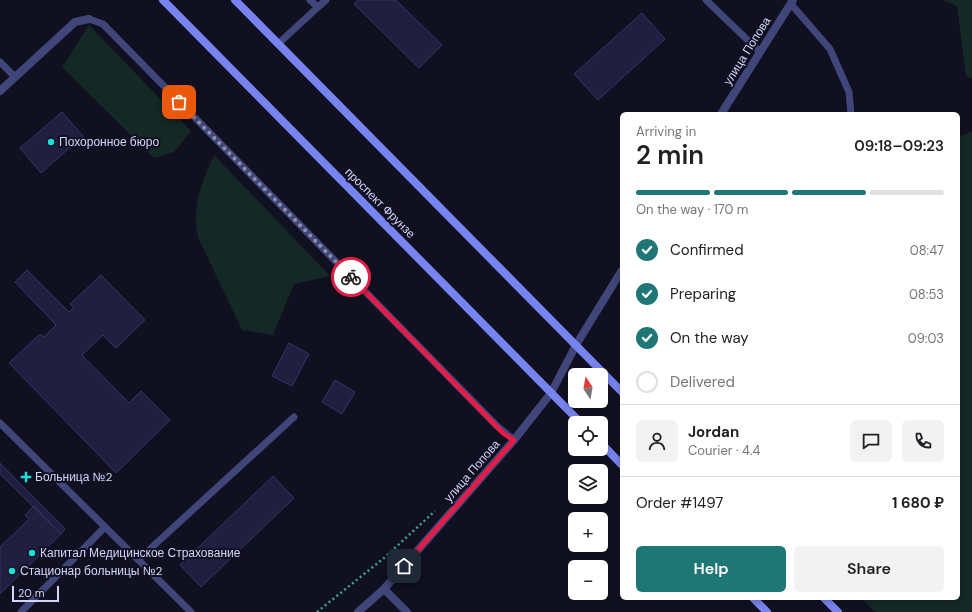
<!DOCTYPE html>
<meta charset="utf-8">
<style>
:root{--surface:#fff;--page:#f2f2f2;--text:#202124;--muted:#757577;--line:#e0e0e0;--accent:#1e7675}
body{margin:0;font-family:"DM Sans",sans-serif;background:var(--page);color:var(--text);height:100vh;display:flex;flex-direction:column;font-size:15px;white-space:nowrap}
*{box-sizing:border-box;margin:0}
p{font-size:13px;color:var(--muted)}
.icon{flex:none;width:22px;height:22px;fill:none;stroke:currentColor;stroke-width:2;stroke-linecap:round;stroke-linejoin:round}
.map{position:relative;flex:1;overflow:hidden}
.details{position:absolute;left:620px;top:112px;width:340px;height:488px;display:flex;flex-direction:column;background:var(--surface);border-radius:6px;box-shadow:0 2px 6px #0003}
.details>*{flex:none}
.needle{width:26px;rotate:348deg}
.controls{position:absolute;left:568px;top:368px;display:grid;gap:8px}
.controls a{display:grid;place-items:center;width:40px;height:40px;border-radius:6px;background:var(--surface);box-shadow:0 2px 6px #0003;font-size:20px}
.scale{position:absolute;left:12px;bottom:10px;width:47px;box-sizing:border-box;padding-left:4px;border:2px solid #d4d5fa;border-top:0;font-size:11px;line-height:14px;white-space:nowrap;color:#d4d5fa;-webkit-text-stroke:3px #111020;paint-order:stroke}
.pin{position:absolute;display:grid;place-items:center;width:34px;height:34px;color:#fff;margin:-17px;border-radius:8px;box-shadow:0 2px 6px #0006}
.courier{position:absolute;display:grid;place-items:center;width:40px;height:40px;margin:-20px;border:3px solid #e11d48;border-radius:50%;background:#fff;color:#222;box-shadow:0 1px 5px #0007}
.headline em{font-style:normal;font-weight:600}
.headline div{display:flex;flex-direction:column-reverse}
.headline{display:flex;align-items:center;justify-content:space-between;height:68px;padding:0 16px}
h1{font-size:26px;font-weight:600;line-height:30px}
.bar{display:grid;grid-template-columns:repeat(4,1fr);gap:6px 4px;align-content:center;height:48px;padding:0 16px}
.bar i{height:5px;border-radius:3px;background:var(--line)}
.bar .current{background:var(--accent)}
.bar p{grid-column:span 4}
.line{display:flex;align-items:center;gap:10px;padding:0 16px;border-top:1px solid var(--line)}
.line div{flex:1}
.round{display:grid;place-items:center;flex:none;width:42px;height:42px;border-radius:6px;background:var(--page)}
ol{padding:0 16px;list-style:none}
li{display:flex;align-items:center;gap:12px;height:44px}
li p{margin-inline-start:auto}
li .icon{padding:4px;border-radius:50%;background:var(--accent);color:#fff;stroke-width:4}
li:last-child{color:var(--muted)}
li i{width:22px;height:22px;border:2px solid var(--line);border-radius:50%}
.button{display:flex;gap:8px;margin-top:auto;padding:8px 16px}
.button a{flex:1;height:46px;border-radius:6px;background:var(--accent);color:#fff;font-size:16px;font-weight:600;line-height:46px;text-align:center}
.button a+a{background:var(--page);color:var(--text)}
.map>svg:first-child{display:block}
</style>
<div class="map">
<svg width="972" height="612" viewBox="0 0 972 612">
<rect width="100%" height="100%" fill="#111020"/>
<path fill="#142926" d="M943 0H972V79L966 76 957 6Z
M89 25 191 131 174 152 154 158 62 67Z
M972 131V612H875L861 598H958V137Z
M214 155 330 276 294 284 273 335 242 330 198 237C191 208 202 181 214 155Z"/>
<path fill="#211e3f" stroke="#373368" d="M358 0H396L442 45 419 68 354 4Z
M642 13 665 39 598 100 574 74Z
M62 112 83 136 41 173 20 148Z
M27 270 69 312 74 308 70 304 101 275 145 320 116 348 103 335 82 355 129 403 141 391 170 420 116 473 9 363 40 334 44 337 56 325 15 282Z
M289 343 309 354 292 386 272 376Z
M335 380 355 392 342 414 322 402Z
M0 463 65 529 61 534 0 474Z
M273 476 294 498 201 587 180 565Z
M34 506 61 534 0 594V547L29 519 25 515Z"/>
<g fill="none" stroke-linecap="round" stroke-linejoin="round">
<path stroke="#3da591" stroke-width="2.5" stroke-dasharray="2 3" stroke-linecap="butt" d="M317 612 384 558 435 511"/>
<path stroke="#404679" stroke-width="7" d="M310 0 318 7 326 0
M706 0 760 52
M791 4 830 49 849 92 851 114
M89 19 103 24 497 426 514 440
M278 44 318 7
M0 62 15 77
M0 423 191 612
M138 560 294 417
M21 612 105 527"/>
<path stroke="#404679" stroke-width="8" d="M0 91 75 22 89 19
M384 589 407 612"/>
<path stroke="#404679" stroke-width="8" d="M721 114 793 0
M358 612 384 589 514 440 551 393 576 345 622 270"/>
<path stroke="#7783ee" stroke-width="8" d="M163 0 581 423
M235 0 622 392
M601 443 622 465
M753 598 767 612
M824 598 838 612"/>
</g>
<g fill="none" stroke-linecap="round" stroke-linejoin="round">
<path stroke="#9090ae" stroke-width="4" stroke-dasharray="0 7.2" d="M179 102 351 277"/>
<path stroke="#e11d48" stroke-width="5" d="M351 277 503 433 514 440 404 566"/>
</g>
<g fill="#1bdfd9" stroke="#111020" stroke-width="1.5">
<circle cx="51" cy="142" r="4"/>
<path d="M24 471h4v4h4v4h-4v4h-4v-4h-4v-4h4z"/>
<circle cx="32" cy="553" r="4"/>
<circle cx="12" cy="571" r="4"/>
</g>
<g text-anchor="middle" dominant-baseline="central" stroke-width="4" stroke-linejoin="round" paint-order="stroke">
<g font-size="12" fill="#d4d5fa" stroke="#111020">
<text transform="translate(747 51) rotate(-58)">улица Попова</text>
<text transform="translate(380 203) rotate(45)">проспект Фрунзе</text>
<text transform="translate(472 471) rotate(-49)">улица Попова</text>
</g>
<g font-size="12" fill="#d4d5fa" stroke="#111020" text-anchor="start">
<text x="59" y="142">Похоронное бюро</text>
<text x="35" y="477">Больница №2</text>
<text x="40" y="553">Капитал Медицинское Страхование</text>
<text x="20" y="571">Стационар больницы №2</text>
</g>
</g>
</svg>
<div class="controls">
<a><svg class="needle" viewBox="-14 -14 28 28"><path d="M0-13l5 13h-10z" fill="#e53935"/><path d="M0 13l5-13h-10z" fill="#757577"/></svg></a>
<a><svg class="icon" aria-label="locate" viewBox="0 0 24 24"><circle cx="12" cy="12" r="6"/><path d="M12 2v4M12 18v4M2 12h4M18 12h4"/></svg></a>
<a><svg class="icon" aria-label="layers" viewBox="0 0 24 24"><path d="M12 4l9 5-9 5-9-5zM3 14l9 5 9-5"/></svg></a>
<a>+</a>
<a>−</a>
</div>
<div class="scale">20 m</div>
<div class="pin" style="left:179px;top:102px;background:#ea580c"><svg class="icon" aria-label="bag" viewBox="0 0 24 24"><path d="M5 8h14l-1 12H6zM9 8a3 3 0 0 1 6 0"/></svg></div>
<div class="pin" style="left:404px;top:566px;background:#1f2937"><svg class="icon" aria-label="home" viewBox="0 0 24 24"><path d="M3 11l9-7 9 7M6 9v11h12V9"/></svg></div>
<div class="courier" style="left:351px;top:277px"><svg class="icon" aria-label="bike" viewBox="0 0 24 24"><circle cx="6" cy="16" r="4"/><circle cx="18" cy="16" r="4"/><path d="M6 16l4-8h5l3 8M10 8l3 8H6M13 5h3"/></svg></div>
<section class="details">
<div class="headline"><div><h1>2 min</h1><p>Arriving in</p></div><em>09:18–09:23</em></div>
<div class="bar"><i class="current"></i><i class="current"></i><i class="current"></i><i></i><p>On the way · 170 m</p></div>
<ol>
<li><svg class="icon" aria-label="check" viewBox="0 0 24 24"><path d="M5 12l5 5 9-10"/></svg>Confirmed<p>08:47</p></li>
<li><svg class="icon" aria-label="check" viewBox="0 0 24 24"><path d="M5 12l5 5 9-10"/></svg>Preparing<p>08:53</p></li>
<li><svg class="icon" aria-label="check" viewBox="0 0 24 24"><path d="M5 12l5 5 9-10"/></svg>On the way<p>09:03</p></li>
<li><i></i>Delivered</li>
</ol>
<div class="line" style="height:72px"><a class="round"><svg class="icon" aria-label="person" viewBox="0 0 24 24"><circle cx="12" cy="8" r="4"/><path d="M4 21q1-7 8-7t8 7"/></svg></a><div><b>Jordan</b><p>Courier · 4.4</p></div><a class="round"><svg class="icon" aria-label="chat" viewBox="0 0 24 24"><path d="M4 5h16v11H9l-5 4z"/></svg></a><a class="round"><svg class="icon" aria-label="phone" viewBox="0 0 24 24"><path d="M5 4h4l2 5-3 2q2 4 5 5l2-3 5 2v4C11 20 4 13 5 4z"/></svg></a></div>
<div class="line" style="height:52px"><div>Order #1497</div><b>1 680 ₽</b></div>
<div class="button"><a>Help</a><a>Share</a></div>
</section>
</div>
